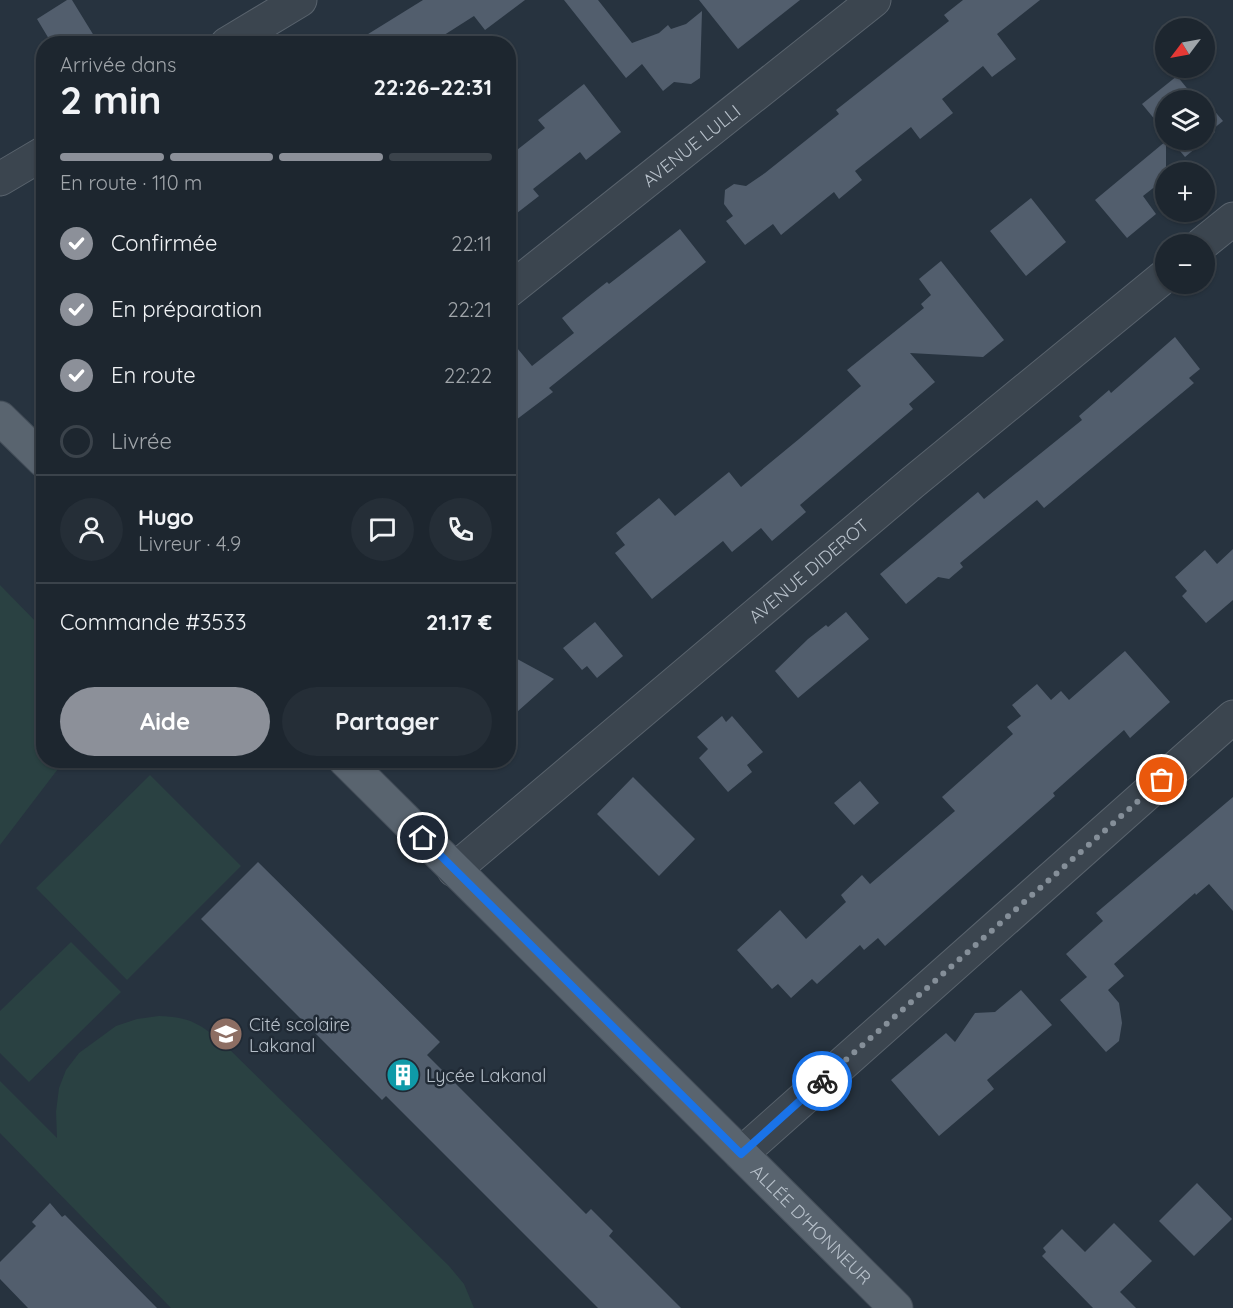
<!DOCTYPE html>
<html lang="fr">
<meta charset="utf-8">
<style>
:root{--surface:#1d262f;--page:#252e37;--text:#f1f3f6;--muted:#a0a5aa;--line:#3b434b;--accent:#8c9099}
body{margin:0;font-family:Quicksand,sans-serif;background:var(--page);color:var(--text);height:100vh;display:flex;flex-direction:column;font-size:22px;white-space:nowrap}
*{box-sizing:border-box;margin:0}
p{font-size:20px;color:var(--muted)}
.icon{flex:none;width:33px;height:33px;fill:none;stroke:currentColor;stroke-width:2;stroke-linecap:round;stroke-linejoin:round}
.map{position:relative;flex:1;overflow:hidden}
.details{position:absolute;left:36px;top:36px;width:480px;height:732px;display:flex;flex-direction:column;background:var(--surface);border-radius:24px;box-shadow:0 2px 4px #0004,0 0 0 2px var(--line)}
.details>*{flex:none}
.needle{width:39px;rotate:238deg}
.buttons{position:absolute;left:1155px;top:18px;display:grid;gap:12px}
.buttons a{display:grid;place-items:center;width:60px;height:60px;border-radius:50%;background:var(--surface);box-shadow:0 2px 4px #0004,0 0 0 2px var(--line);font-size:30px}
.pin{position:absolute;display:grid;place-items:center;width:51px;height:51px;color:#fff;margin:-26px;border:3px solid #fff;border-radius:50%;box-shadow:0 2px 6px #0007}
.courier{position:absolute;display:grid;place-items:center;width:60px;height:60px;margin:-30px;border:4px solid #1a73e8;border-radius:50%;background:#fff;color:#222;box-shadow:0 2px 8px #0007}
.overview em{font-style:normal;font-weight:700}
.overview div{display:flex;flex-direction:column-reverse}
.overview{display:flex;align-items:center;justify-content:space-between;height:102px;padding:0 24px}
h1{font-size:39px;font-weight:700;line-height:45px}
.bar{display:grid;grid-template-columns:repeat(4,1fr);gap:9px 6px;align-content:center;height:72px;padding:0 24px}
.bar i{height:8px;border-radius:4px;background:var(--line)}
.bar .current{background:var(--accent)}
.bar p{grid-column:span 4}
.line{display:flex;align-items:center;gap:15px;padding:0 24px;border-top:2px solid var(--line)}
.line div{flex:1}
.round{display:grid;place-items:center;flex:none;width:63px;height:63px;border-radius:32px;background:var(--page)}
ol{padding:0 24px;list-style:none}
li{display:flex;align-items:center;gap:18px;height:66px}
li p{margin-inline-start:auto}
li .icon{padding:6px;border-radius:50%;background:var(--accent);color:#fff;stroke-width:4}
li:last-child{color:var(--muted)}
li i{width:33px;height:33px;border:3px solid var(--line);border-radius:50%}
.button{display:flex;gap:12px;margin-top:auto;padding:12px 24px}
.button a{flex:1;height:69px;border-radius:36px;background:var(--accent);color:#fff;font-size:24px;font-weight:700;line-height:69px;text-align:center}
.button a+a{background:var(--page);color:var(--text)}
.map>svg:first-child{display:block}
</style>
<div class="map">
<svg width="1233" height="1308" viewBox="0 0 1233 1308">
<rect width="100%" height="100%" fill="#27333f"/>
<path fill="#2a4142" d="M0 585 43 629 44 760 64 761 0 845Z
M150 775 241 866 127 980 36 888Z
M71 942 121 992 29 1082 0 1053V1011Z
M159 1016C191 1017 200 1024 224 1044L449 1266 464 1284 474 1308H171L0 1133V1081L57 1138 56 1112 59 1088 66 1070 79 1053 116 1026 137 1019Z"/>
<path fill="#525e6d" d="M67 0H72L99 44H52L37 19Z
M423 0H525L485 30 474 16 430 44H352Z
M564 0H598L632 43 659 33 668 25 671 29 686 24 702 11 700 78 691 84 674 82 663 91 642 64 626 78Z
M699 0H800L738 49Z
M963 0H1040L997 34 1016 59 992 77 983 66 942 99 953 113 920 139 911 127 855 171 862 180 839 199 834 192 781 235 773 224 745 245 726 221 733 216 724 204 725 190 734 184 746 186 765 173 839 114 836 110 949 21 944 15Z
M1177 76 1195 98 1200 94 1223 121 1213 129 1215 132 1185 157 1171 140H1204V100H1166V133L1142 104Z
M584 84 621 132 586 160 580 152 533 189 539 196 508 220V157L545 128 538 120Z
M1166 141V178L1143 196 1156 214 1127 238 1095 200Z
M1031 198 1066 242 1026 276 990 231Z
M680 229 706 262 549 388 553 392 508 426V337L532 366 574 333 562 318 588 297 607 282 609 284Z
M941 261 1004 340 983 357 910 353 935 382 909 404 913 409 800 505 806 512 772 541 761 528 732 552 723 541 652 599 615 553 625 545 616 533 659 498 675 516 729 472 741 487 799 439 861 386 847 370 924 308 921 304 931 295 919 279Z
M1175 337 1200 369 1189 378 1194 383 1044 508 1037 500 960 563 963 567 949 579 938 577 906 604 880 574 978 492 984 499 1082 420 1079 416 1109 390 1111 393Z
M1233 549V600L1206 623 1182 596 1187 591 1175 577 1205 550 1217 564Z
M846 612 869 639 798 698 775 671 808 639 826 625 828 627Z
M595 622 623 656 597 678 587 666 582 670 563 648Z
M1125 651 1170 702 1130 738 1124 730 1053 793 1055 796 885 946 878 938 864 950 860 945 817 984 812 979 791 998 778 984 772 989 737 950 780 910 806 939 846 902 841 895 862 875 870 884 955 811 942 797 1013 734 1007 727 1021 716 1012 705 1037 684 1051 700 1061 691 1069 700Z
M508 654 554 679 508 720Z
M722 716 726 722 732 716 763 752 747 765 752 772 728 792 699 758 708 749 697 737Z
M633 777 695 839 659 876 597 814Z
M860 781 879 803 854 825 834 803Z
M1233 797V911L1209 884 1196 895 1195 893 1114 964 1124 976 1108 990 1119 1003 1122 1023 1119 1041 1106 1052 1060 1000 1087 977 1066 954 1103 921 1096 913Z
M258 862 440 1042 427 1055 586 1214 591 1209 613 1231 609 1236 681 1308H598L386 1096 382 1100 201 919Z
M1021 990 1052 1025 987 1080 994 1089 939 1136 891 1080 946 1033 955 1042 975 1013 995 1012Z
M1197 1183 1232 1219 1194 1256 1159 1221Z
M50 1203 62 1217 65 1215 157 1308H28L0 1279V1262L36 1226 32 1222Z
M1114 1223 1152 1261 1120 1292 1136 1308H1093L1042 1256 1046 1252 1043 1248 1062 1229 1085 1252Z"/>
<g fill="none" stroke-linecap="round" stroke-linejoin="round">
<defs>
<g id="minor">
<path d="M227 44 300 0"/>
<path d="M0 179 44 153"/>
<path d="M1202 244 1233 219"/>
<path id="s1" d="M508 291 874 0"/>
<path id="s2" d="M454 870 912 483 1166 275"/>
<path d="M741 1154 1233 717"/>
</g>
<g id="major">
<path d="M0 418 44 461"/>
<path id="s3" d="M345 760 896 1308"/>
</g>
</defs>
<use href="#minor" stroke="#59636d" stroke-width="35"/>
<use href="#major" stroke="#444e59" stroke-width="35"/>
<use href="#minor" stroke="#3b454f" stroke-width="33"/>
<use href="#major" stroke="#59646f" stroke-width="33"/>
</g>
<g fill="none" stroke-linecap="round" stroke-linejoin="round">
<path stroke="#858f99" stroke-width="6" stroke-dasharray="0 10.8" d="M822 1081 1162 780"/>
<path stroke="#1a73e8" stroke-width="8" d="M423 838 741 1154 822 1081"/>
</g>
<defs>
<symbol id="school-disc" viewBox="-11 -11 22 22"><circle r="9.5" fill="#8d6e63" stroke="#202a35"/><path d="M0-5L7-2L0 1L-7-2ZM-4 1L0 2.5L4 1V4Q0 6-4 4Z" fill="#fff"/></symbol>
<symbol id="building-disc" viewBox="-11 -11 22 22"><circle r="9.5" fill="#0f9aa8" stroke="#202a35"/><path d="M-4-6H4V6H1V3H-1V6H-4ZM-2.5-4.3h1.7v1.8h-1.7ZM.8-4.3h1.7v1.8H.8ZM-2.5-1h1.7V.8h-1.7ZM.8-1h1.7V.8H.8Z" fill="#fff"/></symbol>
</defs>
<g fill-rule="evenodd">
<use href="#school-disc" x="207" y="1015" width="38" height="38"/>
<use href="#building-disc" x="384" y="1056" width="38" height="38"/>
</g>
<g text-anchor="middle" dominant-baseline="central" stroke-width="5" stroke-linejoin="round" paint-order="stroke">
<g font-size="18" fill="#b7c0ca" stroke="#202a35">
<text stroke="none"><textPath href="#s1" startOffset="234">AVENUE LULLI</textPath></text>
<text stroke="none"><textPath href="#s2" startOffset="464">AVENUE DIDEROT</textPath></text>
<text stroke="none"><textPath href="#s3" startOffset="658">ALLÉE D'HONNEUR</textPath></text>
</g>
<g font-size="18" fill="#b7c0ca" stroke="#202a35" text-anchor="start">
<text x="249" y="1024">Cité scolaire<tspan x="249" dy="21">Lakanal</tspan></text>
<text x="426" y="1075">Lycée Lakanal</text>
</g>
</g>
</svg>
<div class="buttons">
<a><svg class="needle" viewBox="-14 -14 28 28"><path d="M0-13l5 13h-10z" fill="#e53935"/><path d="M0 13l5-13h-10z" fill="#a0a5aa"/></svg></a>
<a><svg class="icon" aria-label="layers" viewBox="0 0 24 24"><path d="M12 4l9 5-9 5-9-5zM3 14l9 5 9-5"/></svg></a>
<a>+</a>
<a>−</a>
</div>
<div class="pin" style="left:1162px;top:780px;background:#ea580c"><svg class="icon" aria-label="bag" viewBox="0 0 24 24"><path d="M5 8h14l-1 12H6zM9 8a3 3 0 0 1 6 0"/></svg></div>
<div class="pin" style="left:423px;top:838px;background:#1f2937"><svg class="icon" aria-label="home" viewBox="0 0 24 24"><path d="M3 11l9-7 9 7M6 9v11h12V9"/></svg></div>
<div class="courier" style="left:822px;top:1081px"><svg class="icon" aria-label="bike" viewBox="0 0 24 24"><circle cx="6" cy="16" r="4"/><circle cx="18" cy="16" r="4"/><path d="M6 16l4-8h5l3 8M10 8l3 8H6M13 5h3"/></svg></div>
<section class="details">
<div class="overview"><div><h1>2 min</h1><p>Arrivée dans</p></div><em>22:26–22:31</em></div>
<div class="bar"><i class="current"></i><i class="current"></i><i class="current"></i><i></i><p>En route · 110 m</p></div>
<ol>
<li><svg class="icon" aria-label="check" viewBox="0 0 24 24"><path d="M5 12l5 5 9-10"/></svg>Confirmée<p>22:11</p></li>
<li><svg class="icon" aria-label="check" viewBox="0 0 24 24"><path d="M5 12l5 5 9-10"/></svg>En préparation<p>22:21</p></li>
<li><svg class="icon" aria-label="check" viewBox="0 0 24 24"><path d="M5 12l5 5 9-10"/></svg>En route<p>22:22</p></li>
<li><i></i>Livrée</li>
</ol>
<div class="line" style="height:108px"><a class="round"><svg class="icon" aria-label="person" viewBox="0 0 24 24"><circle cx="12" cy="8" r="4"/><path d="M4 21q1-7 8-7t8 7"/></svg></a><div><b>Hugo</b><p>Livreur · 4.9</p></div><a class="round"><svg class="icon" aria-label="chat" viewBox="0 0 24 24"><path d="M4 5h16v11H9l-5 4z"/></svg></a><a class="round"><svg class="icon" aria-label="phone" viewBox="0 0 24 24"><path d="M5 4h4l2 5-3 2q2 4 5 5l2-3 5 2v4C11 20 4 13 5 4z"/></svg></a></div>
<div class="line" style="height:78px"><div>Commande #3533</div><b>21.17 €</b></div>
<div class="button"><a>Aide</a><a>Partager</a></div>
</section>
</div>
